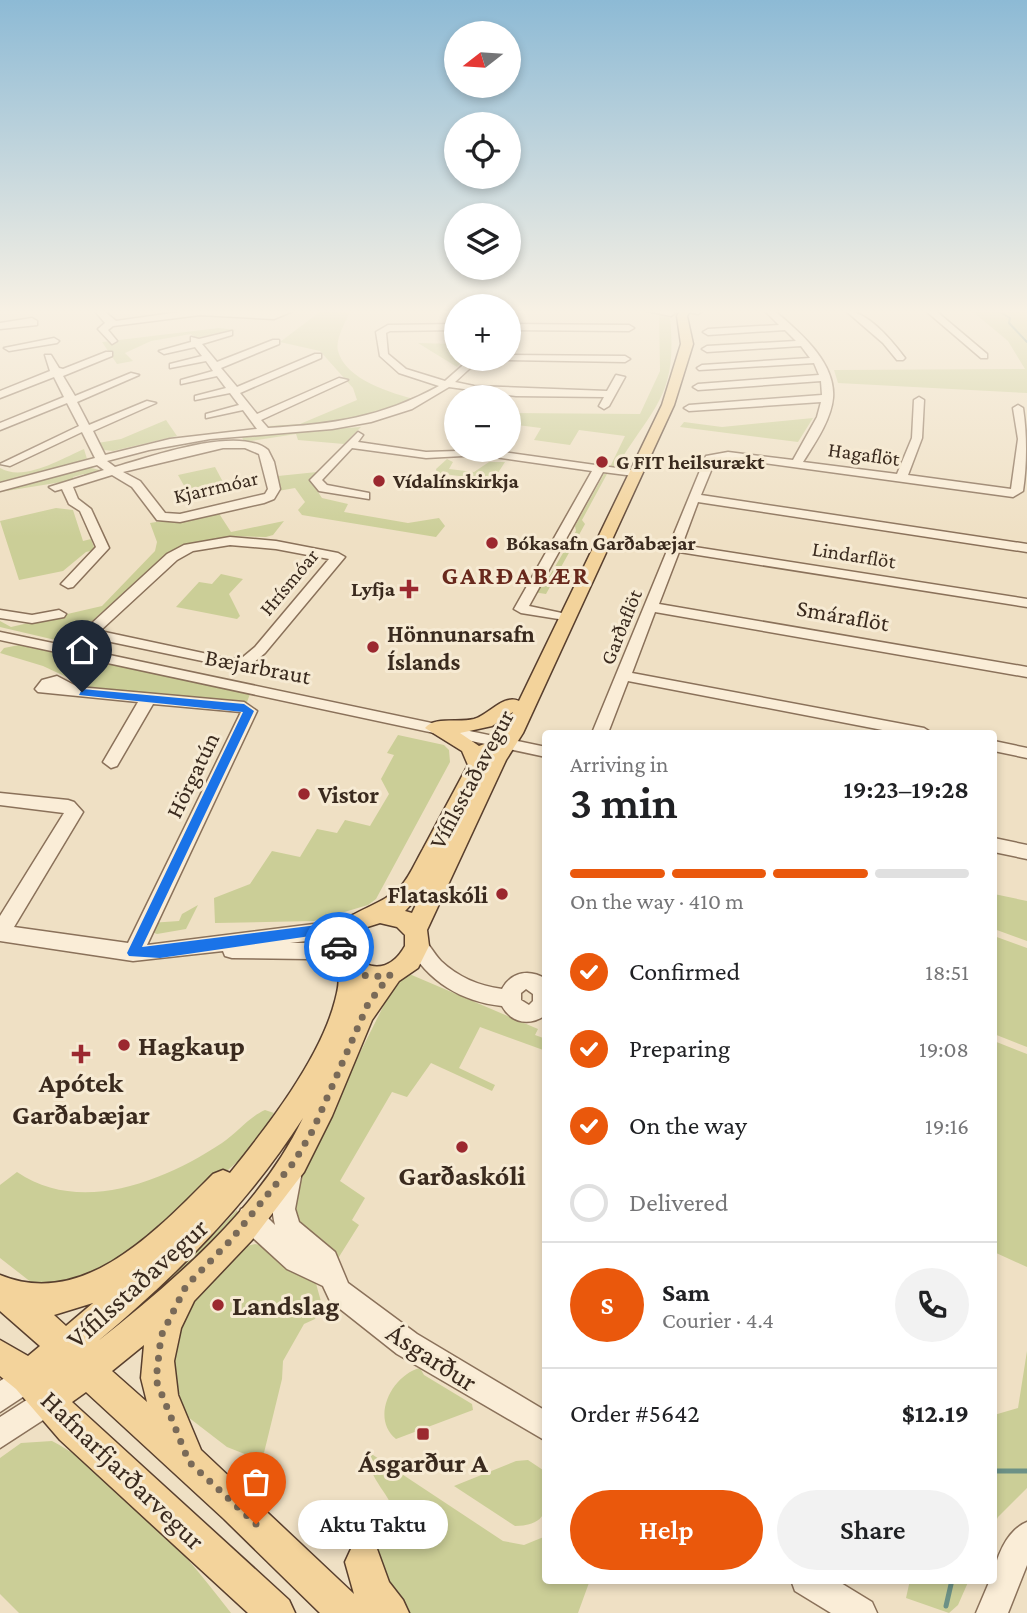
<!DOCTYPE html>
<meta charset="utf-8">
<style>
:root{--surface:#fff;--page:#f2f2f2;--text:#202124;--muted:#757577;--line:#e0e0e0;--accent:#ea580c}
body{margin:0;font-family:"Crimson Pro",serif;background:var(--page);color:var(--text);height:100vh;display:flex;flex-direction:column;font-size:26px;white-space:nowrap}
*{box-sizing:border-box;margin:0}
p{font-size:23px;color:var(--muted)}
.icon{flex:none;width:38px;height:38px;fill:none;stroke:currentColor;stroke-width:2;stroke-linecap:round;stroke-linejoin:round}
.map{position:relative;flex:1;overflow:hidden}
.panel{position:absolute;left:542px;top:730px;width:455px;height:854px;display:flex;flex-direction:column;background:var(--surface);border-radius:7px;box-shadow:0 4px 10px #0003}
.panel>*{flex:none}
.needle{width:46px;rotate:253deg}
.controls{position:absolute;left:444px;top:21px;display:grid;gap:14px}
.controls a{display:grid;place-items:center;width:77px;height:77px;border-radius:50%;background:var(--surface);box-shadow:0 4px 10px #0003;font-size:35px}
.pin{position:absolute;display:grid;place-items:center;width:60px;height:60px;color:#fff;margin:-72px -30px;border-radius:50% 50% 50% 0;rotate:-45deg;box-shadow:0 0 7px #0007}
.pin .icon{rotate:45deg}
.courier{position:absolute;display:grid;place-items:center;width:70px;height:70px;margin:-35px;border:5px solid #1a73e8;border-radius:50%;background:#fff;color:#222;box-shadow:0 2px 9px #0007}
.bubble{position:absolute;height:49px;border-radius:24px;background:var(--surface);box-shadow:0 4px 10px #0003;font-size:23px;font-weight:600;line-height:49px;text-align:center}
.overview em{font-style:normal;font-weight:600}
.overview div{display:flex;flex-direction:column-reverse}
.overview{display:flex;align-items:center;justify-content:space-between;height:119px;padding:0 28px}
h1{font-size:46px;font-weight:600;line-height:52px}
.bar{display:grid;grid-template-columns:repeat(4,1fr);gap:10px 7px;align-content:center;height:84px;padding:0 28px}
.bar i{height:9px;border-radius:5px;background:var(--line)}
.bar .on{background:var(--accent)}
.bar p{grid-column:span 4}
.line{display:flex;align-items:center;gap:18px;padding:0 28px;border-top:2px solid var(--line)}
.line div{flex:1}
.round{display:grid;place-items:center;flex:none;width:74px;height:74px;border-radius:37px;background:var(--page)}
ol{padding:0 28px;list-style:none}
li{display:flex;align-items:center;gap:21px;height:77px}
li p{margin-inline-start:auto}
li .icon{padding:7px;border-radius:50%;background:var(--accent);color:#fff;stroke-width:4}
li:last-child{color:var(--muted)}
li i{width:38px;height:38px;border:4px solid var(--line);border-radius:50%}
.primary-button{display:flex;gap:14px;margin-top:auto;padding:14px 28px}
.primary-button a{flex:1;height:80px;border-radius:42px;background:var(--accent);color:#fff;font-size:28px;font-weight:600;line-height:80px;text-align:center}
.primary-button a+a{background:var(--page);color:var(--text)}
.map>svg:first-child{display:block}
</style>
<div class="map">
<svg width="1027" height="1613" viewBox="0 0 1027 1613">
<rect width="100%" height="100%" fill="#efe0c4"/>
<path fill="#cbce97" d="M321 311 349 313C345 324 335 339 338 351 346 380 391 393 417 400L340 422 273 428 269 426 300 424 357 400 353 388 320 351 280 342Z
M972 311H1027V393L838 383 834 370 1025 369 1008 341Z
M659 313 670 318C678 397 653 406 616 468L610 467 625 436 579 430 570 445 534 440 541 428 509 424V413L640 414 660 371Z
M219 328 236 330 195 338 191 334 151 341 125 353 133 361 117 364 102 342Z
M418 343 457 344V359H465L457 367Z
M813 418 798 442 680 427 684 422 722 427Z
M166 420 177 436 113 451 104 450 98 443 121 439Z
M361 427 344 444 298 440 296 434 245 442 240 435Z
M84 449 87 459 84 461 0 482V468C24 482 61 459 84 449Z
M447 459 453 462 449 469 474 472 489 462H505L494 479 488 480 437 473 436 469Z
M87 467 100 470 86 477 84 474 73 477 74 480 0 492V489Z
M215 467 223 482 222 487 187 491 178 475Z
M317 472 310 480 322 498 348 504 344 512 408 523 439 518 445 526 436 537 302 515 298 510 305 502 295 488 278 491V476Z
M604 474H607L582 520 585 524 546 594 533 592 535 588 543 587 576 531 575 526Z
M56 508 73 510 83 541 91 539 95 550 86 552 63 571 19 580 0 521Z
M218 512 231 532 284 521 273 535 266 537 231 536 170 551 71 640 64 642 0 627V621L11 627 102 606 155 551 157 542 150 523Z
M221 574 243 579 229 594 240 616 237 619 176 607 199 582 212 584Z
M19 645 250 694 247 702 90 688 43 666 0 653 4 648Z
M398 735 444 745 449 750 450 762 376 899 368 905 314 921 215 923 214 898 250 884 272 851 300 857 317 829 337 833 345 820 370 826 389 794 381 779 394 755 387 753Z
M994 894 1027 901V941L994 929Z
M198 905 186 929 157 934 152 932 150 923 179 921 182 914Z
M994 936 1027 948V1047L994 1034Z
M407 973 538 1029 535 1035 546 1039V1051L480 1027 459 1068 495 1085 492 1091 431 1063 407 1097 392 1092 340 1181 365 1198 352 1220 359 1225 337 1260 296 1231 290 1192 396 981Z
M994 1041 1027 1054V1267L994 1252Z
M265 1110 274 1113 259 1136 263 1140 229 1169 169 1231 136 1257 45 1293 0 1258V1185L17 1172C80 1215 163 1182 222 1143 237 1133 249 1117 265 1110Z
M237 1210 239 1219 125 1329 120 1322 200 1248Z
M255 1244 269 1247 315 1280 322 1305 315 1319 304 1324 283 1361 282 1379 262 1461 227 1447 188 1417 177 1401 169 1377 182 1307 243 1247Z
M1027 1351V1488L998 1517 994 1525V1415L1018 1408Z
M420 1368 424 1375 472 1404 473 1410 396 1439C370 1418 392 1375 420 1368Z
M52 1441C121 1477 184 1552 231 1613H19L0 1594V1458L21 1443Z
M367 1451 503 1541 524 1545 546 1536V1580H590L578 1613H399L373 1549C422 1505 368 1495 367 1451Z
M528 1460 546 1472C546 1502 554 1525 515 1526L454 1486 516 1461Z
M910 1580H969L958 1605 949 1613 906 1598Z"/>
<g fill="none" stroke-linecap="round" stroke-linejoin="round">
<path stroke="#6c9186" stroke-width="2" d="M998 311 1010 318 1009 323 1027 342"/>
<path stroke="#6c9186" stroke-width="5" d="M994 1471H1027
M946 1606 952 1580"/>
<defs>
<path id="minor" d="M95 311H104L116 321 186 311H293L274 319 200 315 113 326 108 330 117 341 112 344 98 329 105 323Z
M647 311H674L675 313 671 316Z
M681 311H702L698 314Z
M765 311H775C799 332 836 362 833 398 831 420 815 443 803 462L897 474 912 438 914 400 919 397 924 400 922 438 908 475 1011 489 1018 439 1013 408 1018 405 1023 408C1027 434 1027 464 1023 491L1013 497 728 458 715 461 701 495 1027 544V552L698 502 682 545 1027 599V607L679 552 659 604 1027 667V677L655 612 632 673 924 728 932 733H898L628 681 608 733H592L706 456 728 452 793 460 817 417 821 402 689 411 684 408 689 405 822 395 821 381 698 390 693 387 698 384 819 375 814 363 699 370 697 368 702 365 810 358 801 346 707 352 702 349 707 346 796 341 785 330 708 335 703 332 708 329 779 325Z
M846 311C868 311 892 341 905 358L903 360H897L883 343Z
M926 311H936L987 354V358H981Z
M32 318 37 321V325L0 329V323Z
M457 324V330L390 331 386 333 388 354 406 369 445 381 470 359H480L455 382 474 386 607 391 616 375 625 377 609 406 604 409 599 406 604 397 516 396 449 387 412 409 371 422 332 429 210 439 149 450 107 461 115 467C150 457 238 425 268 450L274 462 280 489 274 499 264 503 180 522 157 520 132 487 112 475 73 487 78 499 91 509 109 548 73 587 68 588 61 584 96 547 80 511 69 504 62 489 55 491 49 487 104 470 97 465 0 491V483L95 458 82 432 10 466 0 464 79 426 67 403 0 430V423L64 397 54 377 0 398V391L50 371 45 355H51L59 368 63 369 106 352H112V356L63 376 75 396 131 373 139 375 77 402 89 425 147 401 156 403 93 431 105 455 170 439 257 429 243 410 206 418V414L239 405 230 393 195 400V396L226 388 217 376 181 384V380L213 371 206 361 170 368V364L202 356 195 347 164 354 159 351 191 342V337L199 339 232 331V335L202 344 217 362 273 340H279V344L221 368 237 387 315 354H321V358L240 393 257 414 339 378 348 380 261 420 268 428C334 424 380 418 439 386L399 373 380 356 376 332 388 325ZM223 448H245L259 454 268 489 265 494 180 514 165 513 140 481 123 472Z
M509 324 629 325 634 328 629 331 509 330Z
M54 338 59 341 57 343 9 351 4 348Z
M509 355 625 356 630 359 625 362 506 360Z
M358 432 363 435 358 442 426 452 489 450 638 471 640 473 634 476 603 472 529 606 571 615V621L521 613 514 609 592 471 481 455 426 458 352 448 322 480 327 485 369 493V499L319 491 310 480Z
M230 537 276 541 338 553 345 557 265 653 252 664 231 667 92 638 81 649 546 747V757L0 640V632L67 646 167 554 184 545ZM230 545 276 549 329 559 255 647 243 657 231 659 100 631 177 560 193 551Z
M0 610 32 615 59 610 66 614 64 617 32 623 0 618Z
M57 676 78 687 244 702 257 711 147 945 322 923 353 915 360 918 363 923 360 928 322 939 290 943H309L349 955 352 961 349 967 342 969 309 959 232 958 225 956 223 951 133 961 0 941V916L64 813 0 805V793L68 800 74 802 83 812 14 927 128 943 241 712 153 704 117 766 111 768 103 762 138 702 38 692 35 689 42 680Z
M994 741 1027 748V758L994 751Z
M994 838 1027 845V859L994 852Z
M418 937C429 941 433 953 441 961 458 977 479 986 502 989 512 971 530 969 546 979V1015C530 1026 512 1024 502 1006 462 1002 427 981 408 945L411 939ZM526 989 533 994V1001L529 1005 521 1000V993Z
M289 1166 298 1169 301 1177 295 1209 299 1222 335 1252 348 1283 417 1334 546 1411V1441L397 1354 330 1301 323 1286 287 1269 241 1227 238 1218 241 1209 250 1206 259 1209 275 1225C270 1206 273 1187 280 1169Z
M28 1363 38 1367 42 1377 38 1387 0 1412V1381Z
M47 1387 57 1391 61 1401 57 1411 0 1448V1417Z
M1027 1522V1565L1008 1613H976L990 1580H994C994 1559 1007 1530 1027 1522Z
M791 1580H836L872 1602 877 1613H831L795 1591Z"/>
<path id="major" d="M680 311H690L687 316 693 344 674 405 523 733 506 760 427 930 429 946 418 968 399 981 372 1020 332 1116 304 1172 252 1240 194 1301 181 1328 174 1361 178 1395 201 1450 354 1594 345 1562 351 1549 364 1543 377 1549 389 1582 403 1600 409 1613H320L224 1519 86 1392 72 1402 289 1600 295 1613H248L60 1440 16 1389 0 1376V1340L28 1356 40 1346 0 1311V1275C84 1310 158 1229 213 1174L223 1170 230 1173C267 1127 320 1059 335 1001 337 993 340 983 338 975 336 963 321 950 330 936 346 909 379 909 401 886 410 876 416 861 423 849 438 821 453 793 468 765L462 751 425 728C434 716 460 723 474 719 490 714 503 694 519 701L662 405 681 344 677 316ZM513 712 495 746 487 743 479 746 460 733 492 726ZM422 892 412 913 405 911 420 895ZM380 923 397 927 405 935V946C392 969 373 973 353 956L351 943 361 929ZM303 1118C260 1208 175 1280 98 1341 177 1275 247 1205 303 1118ZM93 1303 66 1326 54 1315ZM144 1345 141 1378 147 1402 112 1371Z"/>
</defs>
<use href="#minor" stroke="#8a715a" stroke-width="3"/>
<use href="#major" stroke="#583f2e" stroke-width="3"/>
<use href="#minor" fill="#faedd7" fill-rule="evenodd"/>
<use href="#major" fill="#f3d39b" fill-rule="evenodd"/>
</g>
<linearGradient id="sky" x2="0" y2="1"><stop stop-color="#8dbad5"/><stop offset="0.58" stop-color="#f8f1e4"/><stop offset="1" stop-color="#f8f1e4" stop-opacity="0"/></linearGradient>
<rect width="1027" height="537" fill="url(#sky)"/>
<path fill="#1a73e8" d="M82 689 244 704 254 711 142 947 357 920 359 923 350 934 343 950H334L332 947 338 932 160 958 129 956 127 953 243 712 79 695Z"/>
<g fill="none" stroke-linecap="round" stroke-linejoin="round">
<path stroke="#796a58" stroke-width="7" stroke-dasharray="0 12.6" d="M256 1524 189 1462 156 1380 161 1336 186 1286 230 1241 294 1162 313 1130 368 1004 390 975C369 979 338 975 339 947"/>
</g>
<g fill="#9b282f" stroke="#f6ead3" stroke-width="2.5">
<circle cx="602" cy="462" r="7"/>
<circle cx="379" cy="481" r="7"/>
<circle cx="492" cy="543" r="7"/>
<path d="M405.5 578.5h7v7h7v7h-7v7h-7v-7h-7v-7h7z"/>
<circle cx="373" cy="647" r="7"/>
<circle cx="304" cy="794" r="7"/>
<circle cx="502" cy="894" r="7"/>
<circle cx="124" cy="1045" r="7"/>
<path d="M77.5 1043.5h7v7h7v7h-7v7h-7v-7h-7v-7h7z"/>
<circle cx="462" cy="1147" r="7"/>
<circle cx="218" cy="1305" r="7"/>
<rect x="416" y="1427" width="14" height="14" rx="3.5"/>
</g>
<g text-anchor="middle" dominant-baseline="central" stroke-width="6" stroke-linejoin="round" paint-order="stroke">
<g font-size="21" fill="#3a2a1e" stroke="#f6ead3">
<text transform="translate(864 454) rotate(8)">Hagaflöt</text>
<text transform="translate(216 487) rotate(-13)">Kjarrmóar</text>
<text transform="translate(854 555) rotate(9)">Lindarflöt</text>
<text transform="translate(289 582) rotate(-50)">Hrísmóar</text>
<text transform="translate(621 627) rotate(-68)">Garðaflöt</text>
</g>
<g font-size="21" font-weight="bold" fill="#3a2a1e" stroke="#f6ead3" text-anchor="start">
<text x="616" y="462">G FIT heilsurækt</text>
<text x="393" y="481">Vídalínskirkja</text>
<text x="506" y="543">Bókasafn Garðabæjar</text>
<text x="395" y="589" text-anchor="end">Lyfja</text>
</g>
<g font-size="24" fill="#3a2a1e" stroke="#f6ead3">
<text transform="translate(843 615) rotate(10)">Smáraflöt</text>
<text transform="translate(258 666) rotate(11)">Bæjarbraut</text>
<text transform="translate(192 775) rotate(-64)">Hörgatún</text>
<text transform="translate(471 779) rotate(-62)">Vífilsstaðavegur</text>
</g>
<g font-size="24" font-weight="bold" fill="#3a2a1e" stroke="#f6ead3" text-anchor="start">
<text x="387" y="633">Hönnunarsafn<tspan x="387" dy="28">Íslands</tspan></text>
<text x="318" y="794">Vistor</text>
<text x="488" y="894" text-anchor="end">Flataskóli</text>
</g>
<g font-size="26" font-weight="bold" letter-spacing="2" fill="#68281c" stroke="#f6ead3">
<text x="516" y="575">GARÐABÆR</text>
</g>
<g font-size="28" font-weight="bold" fill="#3a2a1e" stroke="#f6ead3">
<text x="138" y="1045" text-anchor="start">Hagkaup</text>
<text x="81" y="1082">Apótek<tspan x="81" dy="32">Garðabæjar</tspan></text>
<text x="462" y="1175">Garðaskóli</text>
<text x="232" y="1305" text-anchor="start">Landslag</text>
<text x="423" y="1462">Ásgarður A</text>
</g>
<g font-size="28" fill="#3a2a1e" stroke="#f6ead3">
<text transform="translate(137 1283) rotate(-42)">Vífilsstaðavegur</text>
<text transform="translate(432 1357) rotate(33)">Ásgarður</text>
<text transform="translate(123 1470) rotate(44)">Hafnarfjarðarvegur</text>
</g>
</g>
</svg>
<div class="controls">
<a><svg class="needle" viewBox="-14 -14 28 28"><path d="M0-13l5 13h-10z" fill="#e53935"/><path d="M0 13l5-13h-10z" fill="#757577"/></svg></a>
<a><svg class="icon" aria-label="locate" viewBox="0 0 24 24"><circle cx="12" cy="12" r="6"/><path d="M12 2v4M12 18v4M2 12h4M18 12h4"/></svg></a>
<a><svg class="icon" aria-label="layers" viewBox="0 0 24 24"><path d="M12 4l9 5-9 5-9-5zM3 14l9 5 9-5"/></svg></a>
<a>+</a>
<a>−</a>
</div>
<div class="pin" style="left:256px;top:1524px;background:#ea580c"><svg class="icon" aria-label="bag" viewBox="0 0 24 24"><path d="M5 8h14l-1 12H6zM9 8a3 3 0 0 1 6 0"/></svg></div>
<div class="pin" style="left:82px;top:692px;background:#1f2937"><svg class="icon" aria-label="home" viewBox="0 0 24 24"><path d="M3 11l9-7 9 7M6 9v11h12V9"/></svg></div>
<div class="courier" style="left:339px;top:947px"><svg class="icon" aria-label="car" viewBox="0 0 24 24"><path d="M5 17H2v-5l4-1 3-4h7l3 4 3 1v5h-3M9 17h6M6 11h13"/><circle cx="7" cy="17" r="2"/><circle cx="17" cy="17" r="2"/></svg></div>
<div class="bubble" style="left:298px;top:1500px;width:150px">Aktu Taktu</div>
<section class="panel">
<div class="overview"><div><h1>3 min</h1><p>Arriving in</p></div><em>19:23–19:28</em></div>
<div class="bar"><i class="on"></i><i class="on"></i><i class="on"></i><i></i><p>On the way · 410 m</p></div>
<ol>
<li><svg class="icon" aria-label="check" viewBox="0 0 24 24"><path d="M5 12l5 5 9-10"/></svg>Confirmed<p>18:51</p></li>
<li><svg class="icon" aria-label="check" viewBox="0 0 24 24"><path d="M5 12l5 5 9-10"/></svg>Preparing<p>19:08</p></li>
<li><svg class="icon" aria-label="check" viewBox="0 0 24 24"><path d="M5 12l5 5 9-10"/></svg>On the way<p>19:16</p></li>
<li><i></i>Delivered</li>
</ol>
<div class="line" style="height:126px"><b class="round" style="background:var(--accent);color:#fff">S</b><div><b>Sam</b><p>Courier · 4.4</p></div><a class="round"><svg class="icon" aria-label="phone" viewBox="0 0 24 24"><path d="M5 4h4l2 5-3 2q2 4 5 5l2-3 5 2v4C11 20 4 13 5 4z"/></svg></a></div>
<div class="line" style="height:91px"><div>Order #5642</div><b>$12.19</b></div>
<div class="primary-button"><a>Help</a><a>Share</a></div>
</section>
</div>
